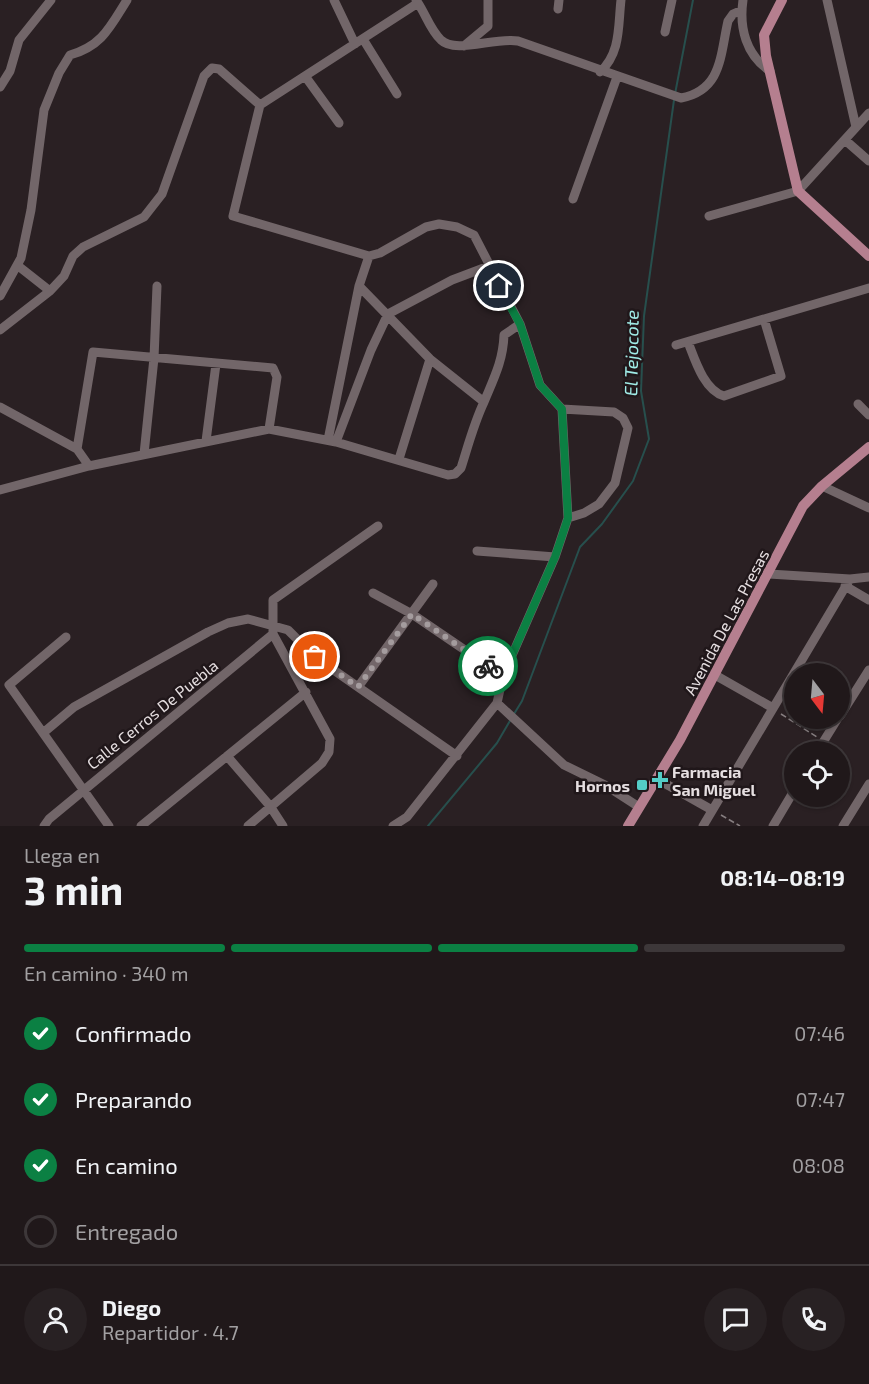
<!DOCTYPE html>
<html lang="es">
<meta charset="utf-8">
<style>
:root{--surface:#20181a;--page:#282123;--text:#f1f3f6;--muted:#a2a0a2;--line:#3d3739;--accent:#0b8043}
body{margin:0;font-family:"Exo 2",sans-serif;background:var(--page);color:var(--text);height:100vh;display:flex;flex-direction:column;font-size:22px;white-space:nowrap}
*{box-sizing:border-box;margin:0}
p{font-size:20px;color:var(--muted)}
.icon{flex:none;width:33px;height:33px;fill:none;stroke:currentColor;stroke-width:2;stroke-linecap:round;stroke-linejoin:round}
.map{position:relative;height:826px;overflow:hidden}
.details{display:flex;flex-direction:column;background:var(--surface);flex:1}
.details>*{flex:none}
.needle{width:39px;rotate:164deg}
.buttons{position:absolute;left:784px;top:663px;display:grid;gap:12px}
.buttons a{display:grid;place-items:center;width:66px;height:66px;border-radius:50%;background:var(--surface);box-shadow:0 2px 4px #0004,0 0 0 2px var(--line);font-size:30px}
.pin{position:absolute;display:grid;place-items:center;width:51px;height:51px;color:#fff;margin:-26px;border:3px solid #fff;border-radius:50%;box-shadow:0 2px 6px #0007}
.courier{position:absolute;display:grid;place-items:center;width:60px;height:60px;margin:-30px;border:4px solid #0b8043;border-radius:50%;background:#fff;color:#222;box-shadow:0 2px 8px #0007}
.summary em{font-style:normal;font-weight:700}
.summary div{display:flex;flex-direction:column-reverse}
.summary{display:flex;align-items:center;justify-content:space-between;height:102px;padding:0 24px}
h1{font-size:39px;font-weight:700;line-height:45px}
.bar{display:grid;grid-template-columns:repeat(4,1fr);gap:9px 6px;align-content:center;height:72px;padding:0 24px}
.bar i{height:8px;border-radius:4px;background:var(--line)}
.bar .on{background:var(--accent)}
.bar p{grid-column:span 4}
.line{display:flex;align-items:center;gap:15px;padding:0 24px;border-top:2px solid var(--line)}
.line div{flex:1}
.round{display:grid;place-items:center;flex:none;width:63px;height:63px;border-radius:32px;background:var(--page)}
ol{padding:0 24px;list-style:none}
li{display:flex;align-items:center;gap:18px;height:66px}
li p{margin-inline-start:auto}
li .icon{padding:6px;border-radius:50%;background:var(--accent);color:#fff;stroke-width:4}
li:last-child{color:var(--muted)}
li i{width:33px;height:33px;border:3px solid var(--line);border-radius:50%}
.map>svg:first-child{display:block}
</style>
<div class="map">
<svg width="869" height="826" viewBox="0 0 869 826">
<rect width="100%" height="100%" fill="#2a2023"/>
<g fill="none" stroke-linecap="round" stroke-linejoin="round">
<path stroke="#274f4d" stroke-width="2" d="M675 94 693 0
M514 714 522 701 580 547 602 524 633 481 649 439 641 391 644 316 674 100
M428 826 497 743 511 719"/>
<path stroke="#867e80" stroke-width="1.5" stroke-dasharray="6 3" stroke-linecap="butt" d="M781 714 817 737
M721 815 740 826"/>
<path stroke="#726669" stroke-width="9" d="M334 0 355 44
M416 0C425 12 430 30 441 40 455 54 495 37 518 41L681 98C722 90 720 56 728 21L733 14 742 10
M743 0C739 28 746 55 770 71
M827 0 856 127
M558 9 559 0
M665 32 672 0
M363 39 397 94
M464 46 488 26V0
M600 72C621 53 618 26 621 0
M305 76 339 123
M0 87 10 71 19 40 51 0
M845 140 869 161
M573 199 617 77
M709 216 798 191 869 113
M17 265 50 291
M359 286 430 359 484 402
M0 296 21 258 31 210 44 110 59 73 70 55C102 46 110 27 127 0
M0 330 50 291 64 276 73 256 83 247 144 217 162 194 204 76 212 68 219 69 260 105
M688 342C695 360 704 390 724 396L781 376 764 319
M676 345 869 288
M858 404 869 415
M0 407 77 449 89 466
M562 409 614 412 623 418 628 428 615 483 599 504 584 513 568 518
M328 440 359 286 369 256
M206 441 216 364
M336 442 371 350 388 314 452 280 489 266
M77 449 93 352 273 368 277 377 269 429
M144 454 154 358 157 286
M399 459 430 359
M822 486 869 508
M0 490 89 466 269 429 336 442 448 475 455 474 461 468C468 446 474 423 484 402 494 378 503 361 504 335L520 324
M477 551 555 557
M769 574 850 579 869 577
M845 586 869 600
M373 593 412 614 503 676
M66 637 9 685 109 826
M715 675 773 708
M358 687 433 584
M497 703 564 765 605 785 639 807
M840 716 869 670
M43 733 74 707 208 632 228 623 248 619 288 630 315 657 457 756
M817 752 838 718
M227 756 270 806 283 826
M657 779 712 810
M44 826 49 819 273 634V600L378 526
M141 826 306 692
M248 826 322 763 329 752 330 739 273 634
M393 826 407 817 497 703 503 676 555 557 568 518 562 409 540 385 520 324 474 235 457 227 439 224 426 227 380 253 369 256 233 216 260 105 418 3
M703 826 850 579
M773 826 795 789
M843 826 869 784"/>
<path stroke="#b57f8f" stroke-width="10" d="M782 0 764 35 766 56 798 191 869 256
M628 826 680 740 803 506 822 486 869 447"/>
</g>
<g fill="none" stroke-linecap="round" stroke-linejoin="round">
<path stroke="#a49c9e" stroke-width="6" stroke-dasharray="0 10.8" d="M315 657 358 687 412 614 488 666"/>
<path stroke="#0b8043" stroke-width="8" d="M488 666 503 676 555 557 568 518 562 409 540 385 520 324 499 286"/>
</g>
<g fill="#54cdc7" stroke="#20171a" stroke-width="2">
<path d="M657 771h6v6h6v6h-6v6h-6v-6h-6v-6h6z"/>
<rect x="636" y="779" width="12" height="12" rx="3"/>
</g>
<g text-anchor="middle" dominant-baseline="central" stroke-width="5" stroke-linejoin="round" paint-order="stroke">
<g font-size="16" fill="#e6dfe1" stroke="#20171a">
<text transform="translate(726 622) rotate(-62)">Avenida De Las Presas</text>
<text transform="translate(152 714) rotate(-39)">Calle Cerros De Puebla</text>
</g>
<g font-size="16" font-weight="bold" fill="#e6dfe1" stroke="#20171a" text-anchor="start">
<text x="672" y="771">Farmacia<tspan x="672" dy="18">San Miguel</tspan></text>
<text x="630" y="785" text-anchor="end">Hornos</text>
</g>
<g font-size="18" font-style="italic" fill="#a0ece7" stroke="#20171a">
<text transform="translate(631 353) rotate(-89)">El Tejocote</text>
</g>
</g>
</svg>
<div class="buttons">
<a><svg class="needle" viewBox="-14 -14 28 28"><path d="M0-13l5 13h-10z" fill="#e53935"/><path d="M0 13l5-13h-10z" fill="#a2a0a2"/></svg></a>
<a><svg class="icon" aria-label="locate" viewBox="0 0 24 24"><circle cx="12" cy="12" r="6"/><path d="M12 2v4M12 18v4M2 12h4M18 12h4"/></svg></a>
</div>
<div class="pin" style="left:315px;top:657px;background:#ea580c"><svg class="icon" aria-label="bag" viewBox="0 0 24 24"><path d="M5 8h14l-1 12H6zM9 8a3 3 0 0 1 6 0"/></svg></div>
<div class="pin" style="left:499px;top:286px;background:#1f2937"><svg class="icon" aria-label="home" viewBox="0 0 24 24"><path d="M3 11l9-7 9 7M6 9v11h12V9"/></svg></div>
<div class="courier" style="left:488px;top:666px"><svg class="icon" aria-label="bike" viewBox="0 0 24 24"><circle cx="6" cy="16" r="4"/><circle cx="18" cy="16" r="4"/><path d="M6 16l4-8h5l3 8M10 8l3 8H6M13 5h3"/></svg></div>
</div>
<section class="details">
<div class="summary"><div><h1>3 min</h1><p>Llega en</p></div><em>08:14–08:19</em></div>
<div class="bar"><i class="on"></i><i class="on"></i><i class="on"></i><i></i><p>En camino · 340 m</p></div>
<ol>
<li><svg class="icon" aria-label="check" viewBox="0 0 24 24"><path d="M5 12l5 5 9-10"/></svg>Confirmado<p>07:46</p></li>
<li><svg class="icon" aria-label="check" viewBox="0 0 24 24"><path d="M5 12l5 5 9-10"/></svg>Preparando<p>07:47</p></li>
<li><svg class="icon" aria-label="check" viewBox="0 0 24 24"><path d="M5 12l5 5 9-10"/></svg>En camino<p>08:08</p></li>
<li><i></i>Entregado</li>
</ol>
<div class="line" style="height:108px"><a class="round"><svg class="icon" aria-label="person" viewBox="0 0 24 24"><circle cx="12" cy="8" r="4"/><path d="M4 21q1-7 8-7t8 7"/></svg></a><div><b>Diego</b><p>Repartidor · 4.7</p></div><a class="round"><svg class="icon" aria-label="chat" viewBox="0 0 24 24"><path d="M4 5h16v11H9l-5 4z"/></svg></a><a class="round"><svg class="icon" aria-label="phone" viewBox="0 0 24 24"><path d="M5 4h4l2 5-3 2q2 4 5 5l2-3 5 2v4C11 20 4 13 5 4z"/></svg></a></div>
</section>
